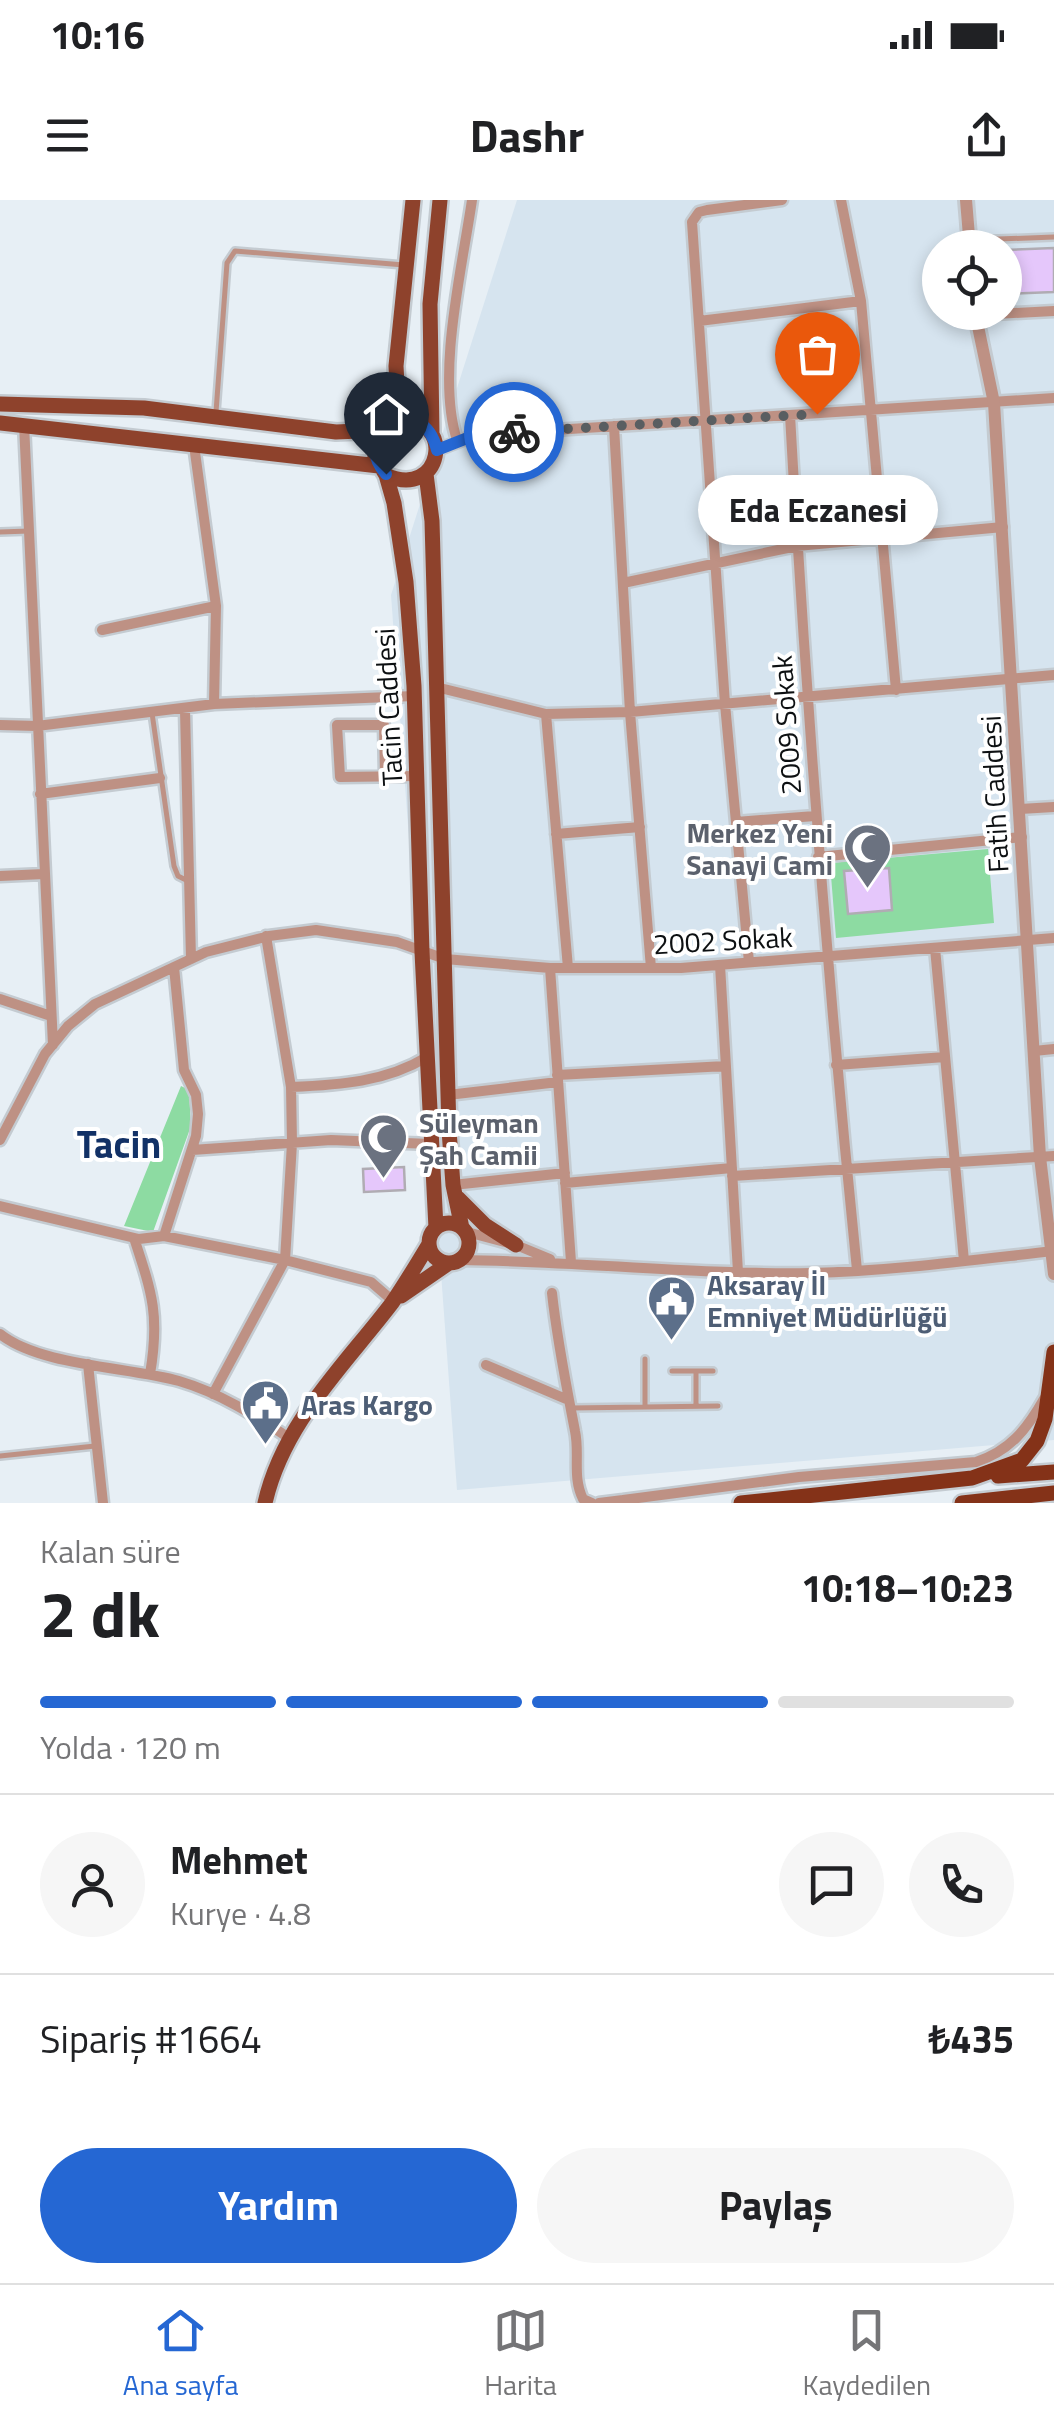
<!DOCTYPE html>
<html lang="tr">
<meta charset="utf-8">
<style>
:root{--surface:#fff;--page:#f6f6f6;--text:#202124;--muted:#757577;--line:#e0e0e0;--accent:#2567d3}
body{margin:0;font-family:"Titillium Web",sans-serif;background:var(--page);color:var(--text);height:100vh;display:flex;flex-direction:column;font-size:38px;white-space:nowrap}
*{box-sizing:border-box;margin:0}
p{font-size:32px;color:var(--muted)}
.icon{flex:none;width:55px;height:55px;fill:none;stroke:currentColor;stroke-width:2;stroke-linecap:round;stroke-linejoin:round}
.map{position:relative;height:1303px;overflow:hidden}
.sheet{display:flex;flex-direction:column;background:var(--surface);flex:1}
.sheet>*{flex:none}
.buttons{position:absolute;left:922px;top:30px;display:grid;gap:20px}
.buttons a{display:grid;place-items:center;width:100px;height:100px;border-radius:50%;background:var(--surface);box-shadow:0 5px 15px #0003;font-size:50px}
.pin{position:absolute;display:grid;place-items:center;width:85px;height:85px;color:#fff;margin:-102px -42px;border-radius:50% 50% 50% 0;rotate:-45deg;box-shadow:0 0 10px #0007}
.pin .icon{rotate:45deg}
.courier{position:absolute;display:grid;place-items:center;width:100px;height:100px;margin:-50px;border:8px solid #2567d3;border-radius:50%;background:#fff;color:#222;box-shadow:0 2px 12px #0007}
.bubble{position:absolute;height:70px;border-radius:35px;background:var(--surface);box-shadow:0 5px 15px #0003;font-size:32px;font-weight:700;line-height:70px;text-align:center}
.head em{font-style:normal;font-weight:700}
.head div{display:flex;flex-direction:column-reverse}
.head{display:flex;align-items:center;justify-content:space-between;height:170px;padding:0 40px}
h1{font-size:65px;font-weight:700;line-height:75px}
.bar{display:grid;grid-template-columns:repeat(4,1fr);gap:15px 10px;align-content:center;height:120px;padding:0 40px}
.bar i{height:12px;border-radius:8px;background:var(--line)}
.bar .active{background:var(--accent)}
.bar p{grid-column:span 4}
.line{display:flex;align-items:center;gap:25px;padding:0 40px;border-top:2px solid var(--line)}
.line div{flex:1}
.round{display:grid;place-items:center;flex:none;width:105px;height:105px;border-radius:52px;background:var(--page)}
.action{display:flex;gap:20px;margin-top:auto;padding:20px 40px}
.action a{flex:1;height:115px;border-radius:60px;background:var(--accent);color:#fff;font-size:40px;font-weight:700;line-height:115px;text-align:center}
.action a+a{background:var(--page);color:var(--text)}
.status{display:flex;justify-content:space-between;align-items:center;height:70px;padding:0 50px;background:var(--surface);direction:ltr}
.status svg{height:28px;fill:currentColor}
header{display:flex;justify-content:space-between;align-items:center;height:130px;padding:0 40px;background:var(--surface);font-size:45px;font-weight:700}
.menu{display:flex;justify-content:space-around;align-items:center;height:140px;border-top:2px solid var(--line);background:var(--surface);font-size:28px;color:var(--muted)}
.menu a{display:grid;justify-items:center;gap:5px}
.menu .active{color:var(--accent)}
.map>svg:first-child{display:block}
</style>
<div class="status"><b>10:16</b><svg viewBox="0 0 49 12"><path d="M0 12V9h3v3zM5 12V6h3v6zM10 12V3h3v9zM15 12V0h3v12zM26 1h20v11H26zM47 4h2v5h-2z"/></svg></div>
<header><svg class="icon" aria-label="menu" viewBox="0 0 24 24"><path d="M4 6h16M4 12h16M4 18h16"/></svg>Dashr<svg class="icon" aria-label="share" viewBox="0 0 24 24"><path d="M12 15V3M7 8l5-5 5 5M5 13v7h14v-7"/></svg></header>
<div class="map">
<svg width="1054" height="1303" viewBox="0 0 1054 1303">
<rect width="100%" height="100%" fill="#e7eff5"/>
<path fill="#d6e4ef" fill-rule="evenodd" d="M517 0H1054V1240L457 1290 391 395ZM940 48H1005V112H940Z"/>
<path fill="#8ddba2" d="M988 649 994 723 836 738 830 663Z
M181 886 189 890 191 926 153 1032 124 1026Z"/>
<path fill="#e5c7fb" stroke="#b0acb3" stroke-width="2.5" d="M1054 48V92L1005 94V50Z
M889 668 892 710 848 714 844 671Z
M404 967 405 990 364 992 363 969Z"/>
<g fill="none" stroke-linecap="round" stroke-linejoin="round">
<defs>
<path id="service" d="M972 40 1054 37
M216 212 227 63 235 51 404 65
M0 332 29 331
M152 513 174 666 178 676 188 681
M645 1159V1207
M672 1171H713
M696 1171V1206
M571 1208 718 1206
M0 1256 95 1246"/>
<path id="minor" d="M841 0 861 101 896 490
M975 115 1054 111
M699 121 861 101
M790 215C806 501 828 785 857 1070
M24 224 53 845
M614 226 630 512 651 768
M457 240C436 175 462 69 472 0
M194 245 216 406 214 504
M437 250 475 235 1054 198
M623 383 797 346 1003 327
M102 430 216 406
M436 487 546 514 630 512 1054 475
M185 510 191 759
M546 514 568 768
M0 525 37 526 214 504 414 496
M385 576 384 525H337L340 577 417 576
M40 594 160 578
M1020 609 1054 607
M736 622 815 616
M556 634 640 627
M818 657 1022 637
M0 676 44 674
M266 736 291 887C339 885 386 882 427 857
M935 748 964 1061
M749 762 725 504 692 22 699 12 707 10 782 0
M720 765 738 1072
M550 768 571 1062
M0 799 51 816
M1034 851 1054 849
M836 865 945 857
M557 875 726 866
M448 895 558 882
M0 940 45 854 68 826 95 804 206 752 269 736 316 730 397 742 445 759 550 768H681L1054 738
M192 950 331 940 430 944
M732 976 1054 956
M565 983 732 968
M453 985 565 973
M0 1006 139 1039 164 1036 285 1060 371 1082 393 1101
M467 1032 516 1045 550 1059
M164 1036 196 936 198 914 196 895 184 870 174 767
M134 1038C152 1093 160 1115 150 1174
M461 1060C578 1061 694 1075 811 1073 892 1071 973 1060 1054 1051
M552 1093C557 1140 566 1184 575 1231 580 1254 572 1277 583 1299L592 1303
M0 1134C40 1166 129 1167 179 1181 220 1193 254 1215 289 1238
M88 1164 103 1303
M486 1165 566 1199
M213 1194 285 1060 292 943 291 887
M599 1303 623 1300
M624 1303 623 1300 799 1277 976 1262C1010 1251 1027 1229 1044 1199"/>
<path id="tertiary" d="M966 0 970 48
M975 112 994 203 1040 957 1054 1074"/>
<path id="primary" d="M0 204 144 208 336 232 382 230
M399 220 382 230 375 247V257L386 275 394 303 406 382 414 486 422 752 436 1028
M399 220 396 166 413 0
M0 223 379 266
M432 234 430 104 440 0
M426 274 432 321 449 930 453 985 462 1028
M386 275C442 301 457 216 399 220
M458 998 485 1025 516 1045
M429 1043a20 20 0 1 1 40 0a20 20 0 1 1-40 0Z
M401 1096 449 1063
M265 1303C283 1223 344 1166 392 1103 405 1084 417 1064 429 1044"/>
<path id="trunk" d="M998 1276 1054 1272
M741 1303 972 1278 1022 1260 1037 1241 1045 1219 1054 1152
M962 1303 1054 1293"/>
</defs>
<use href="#service" stroke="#c4cbd1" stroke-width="10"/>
<use href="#minor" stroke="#c4cbd1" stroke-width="15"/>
<use href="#tertiary" stroke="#c4cbd1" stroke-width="18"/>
<use href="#primary" stroke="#c4cbd1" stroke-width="20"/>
<use href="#trunk" stroke="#c4cbd1" stroke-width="20"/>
<use href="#service" stroke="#be9184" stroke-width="5"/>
<use href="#minor" stroke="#be9184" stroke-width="10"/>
<use href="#tertiary" stroke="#be9184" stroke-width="12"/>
<use href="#primary" stroke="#8e422c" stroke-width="15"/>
<use href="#trunk" stroke="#843218" stroke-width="15"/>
</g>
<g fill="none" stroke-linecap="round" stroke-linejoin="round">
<path stroke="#595e61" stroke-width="10" stroke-dasharray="0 18" d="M514 232 817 214"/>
<path stroke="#2567d3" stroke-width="12" d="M386 274C348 232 422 189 437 250L475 235 514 232"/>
</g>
<defs>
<symbol id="mosque-pin" viewBox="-11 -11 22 30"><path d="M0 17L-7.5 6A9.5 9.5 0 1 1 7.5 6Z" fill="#6b7280" stroke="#fff"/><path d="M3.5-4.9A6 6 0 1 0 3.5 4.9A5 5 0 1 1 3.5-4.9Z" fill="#fff"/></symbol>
<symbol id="civic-pin" viewBox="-11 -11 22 30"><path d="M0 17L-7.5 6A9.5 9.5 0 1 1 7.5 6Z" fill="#5c6f8a" stroke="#fff"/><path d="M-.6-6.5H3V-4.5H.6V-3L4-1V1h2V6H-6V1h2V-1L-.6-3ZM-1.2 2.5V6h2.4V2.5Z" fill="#fff"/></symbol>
</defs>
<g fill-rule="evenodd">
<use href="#mosque-pin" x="840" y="620" width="55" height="75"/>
<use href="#mosque-pin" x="356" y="910" width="55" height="75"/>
<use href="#civic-pin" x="644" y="1072" width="55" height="75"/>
<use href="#civic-pin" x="238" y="1176" width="55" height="75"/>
</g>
<g text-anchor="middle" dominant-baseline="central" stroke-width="8" stroke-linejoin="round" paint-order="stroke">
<g font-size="28" fill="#0d1012" stroke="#fff">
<text transform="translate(388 507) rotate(-93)">Tacin Caddesi</text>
<text transform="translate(786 525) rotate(-94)">2009 Sokak</text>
<text transform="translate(994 594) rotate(-93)">Fatih Caddesi</text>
<text transform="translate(723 740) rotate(-3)">2002 Sokak</text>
</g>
<g font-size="28" font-weight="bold" fill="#5b616d" stroke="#fff" text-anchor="end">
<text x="833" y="632">Merkez Yeni<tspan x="833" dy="32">Sanayi Cami</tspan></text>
<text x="419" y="922" text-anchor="start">Süleyman<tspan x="419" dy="32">Şah Camii</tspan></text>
</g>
<g font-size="28" font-weight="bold" fill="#4e5e75" stroke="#fff" text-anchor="start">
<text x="707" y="1084">Aksaray İl<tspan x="707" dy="32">Emniyet Müdürlüğü</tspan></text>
<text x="301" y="1204">Aras Kargo</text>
</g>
<g font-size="38" font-weight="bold" fill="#123166" stroke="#fff">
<text x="119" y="944">Tacin</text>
</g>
</g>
</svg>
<div class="buttons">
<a><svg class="icon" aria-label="locate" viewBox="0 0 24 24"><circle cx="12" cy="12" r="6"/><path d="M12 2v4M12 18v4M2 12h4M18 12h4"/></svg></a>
</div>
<div class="pin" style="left:817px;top:214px;background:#ea580c"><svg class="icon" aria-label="bag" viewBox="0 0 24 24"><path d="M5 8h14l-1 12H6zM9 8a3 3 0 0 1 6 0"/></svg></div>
<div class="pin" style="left:386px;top:274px;background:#1f2937"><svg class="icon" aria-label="home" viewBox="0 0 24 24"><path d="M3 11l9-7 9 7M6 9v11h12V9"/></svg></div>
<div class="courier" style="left:514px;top:232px"><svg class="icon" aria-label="bike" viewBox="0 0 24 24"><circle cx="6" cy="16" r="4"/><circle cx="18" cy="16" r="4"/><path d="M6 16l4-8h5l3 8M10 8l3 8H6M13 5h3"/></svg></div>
<div class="bubble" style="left:698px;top:275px;width:240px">Eda Eczanesi</div>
</div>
<section class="sheet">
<div class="head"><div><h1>2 dk</h1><p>Kalan süre</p></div><em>10:18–10:23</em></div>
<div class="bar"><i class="active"></i><i class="active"></i><i class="active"></i><i></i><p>Yolda · 120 m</p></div>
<div class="line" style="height:180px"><a class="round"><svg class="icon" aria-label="person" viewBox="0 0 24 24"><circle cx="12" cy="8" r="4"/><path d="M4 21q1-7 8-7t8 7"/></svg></a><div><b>Mehmet</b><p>Kurye · 4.8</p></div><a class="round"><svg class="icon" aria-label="chat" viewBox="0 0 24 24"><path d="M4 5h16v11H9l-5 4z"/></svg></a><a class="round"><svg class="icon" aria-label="phone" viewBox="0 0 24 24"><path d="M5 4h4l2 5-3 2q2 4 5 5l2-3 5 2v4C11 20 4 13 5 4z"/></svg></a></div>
<div class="line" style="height:130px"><div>Sipariş #1664</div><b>₺435</b></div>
<div class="action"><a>Yardım</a><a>Paylaş</a></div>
</section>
<nav class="menu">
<a class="active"><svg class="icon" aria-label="home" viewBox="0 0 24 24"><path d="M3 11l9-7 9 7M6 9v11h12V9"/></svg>Ana sayfa</a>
<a><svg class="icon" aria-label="map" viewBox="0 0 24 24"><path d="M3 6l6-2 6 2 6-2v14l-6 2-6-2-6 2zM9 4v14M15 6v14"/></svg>Harita</a>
<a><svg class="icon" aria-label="saved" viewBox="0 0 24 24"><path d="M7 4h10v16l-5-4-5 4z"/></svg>Kaydedilen</a>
</nav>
